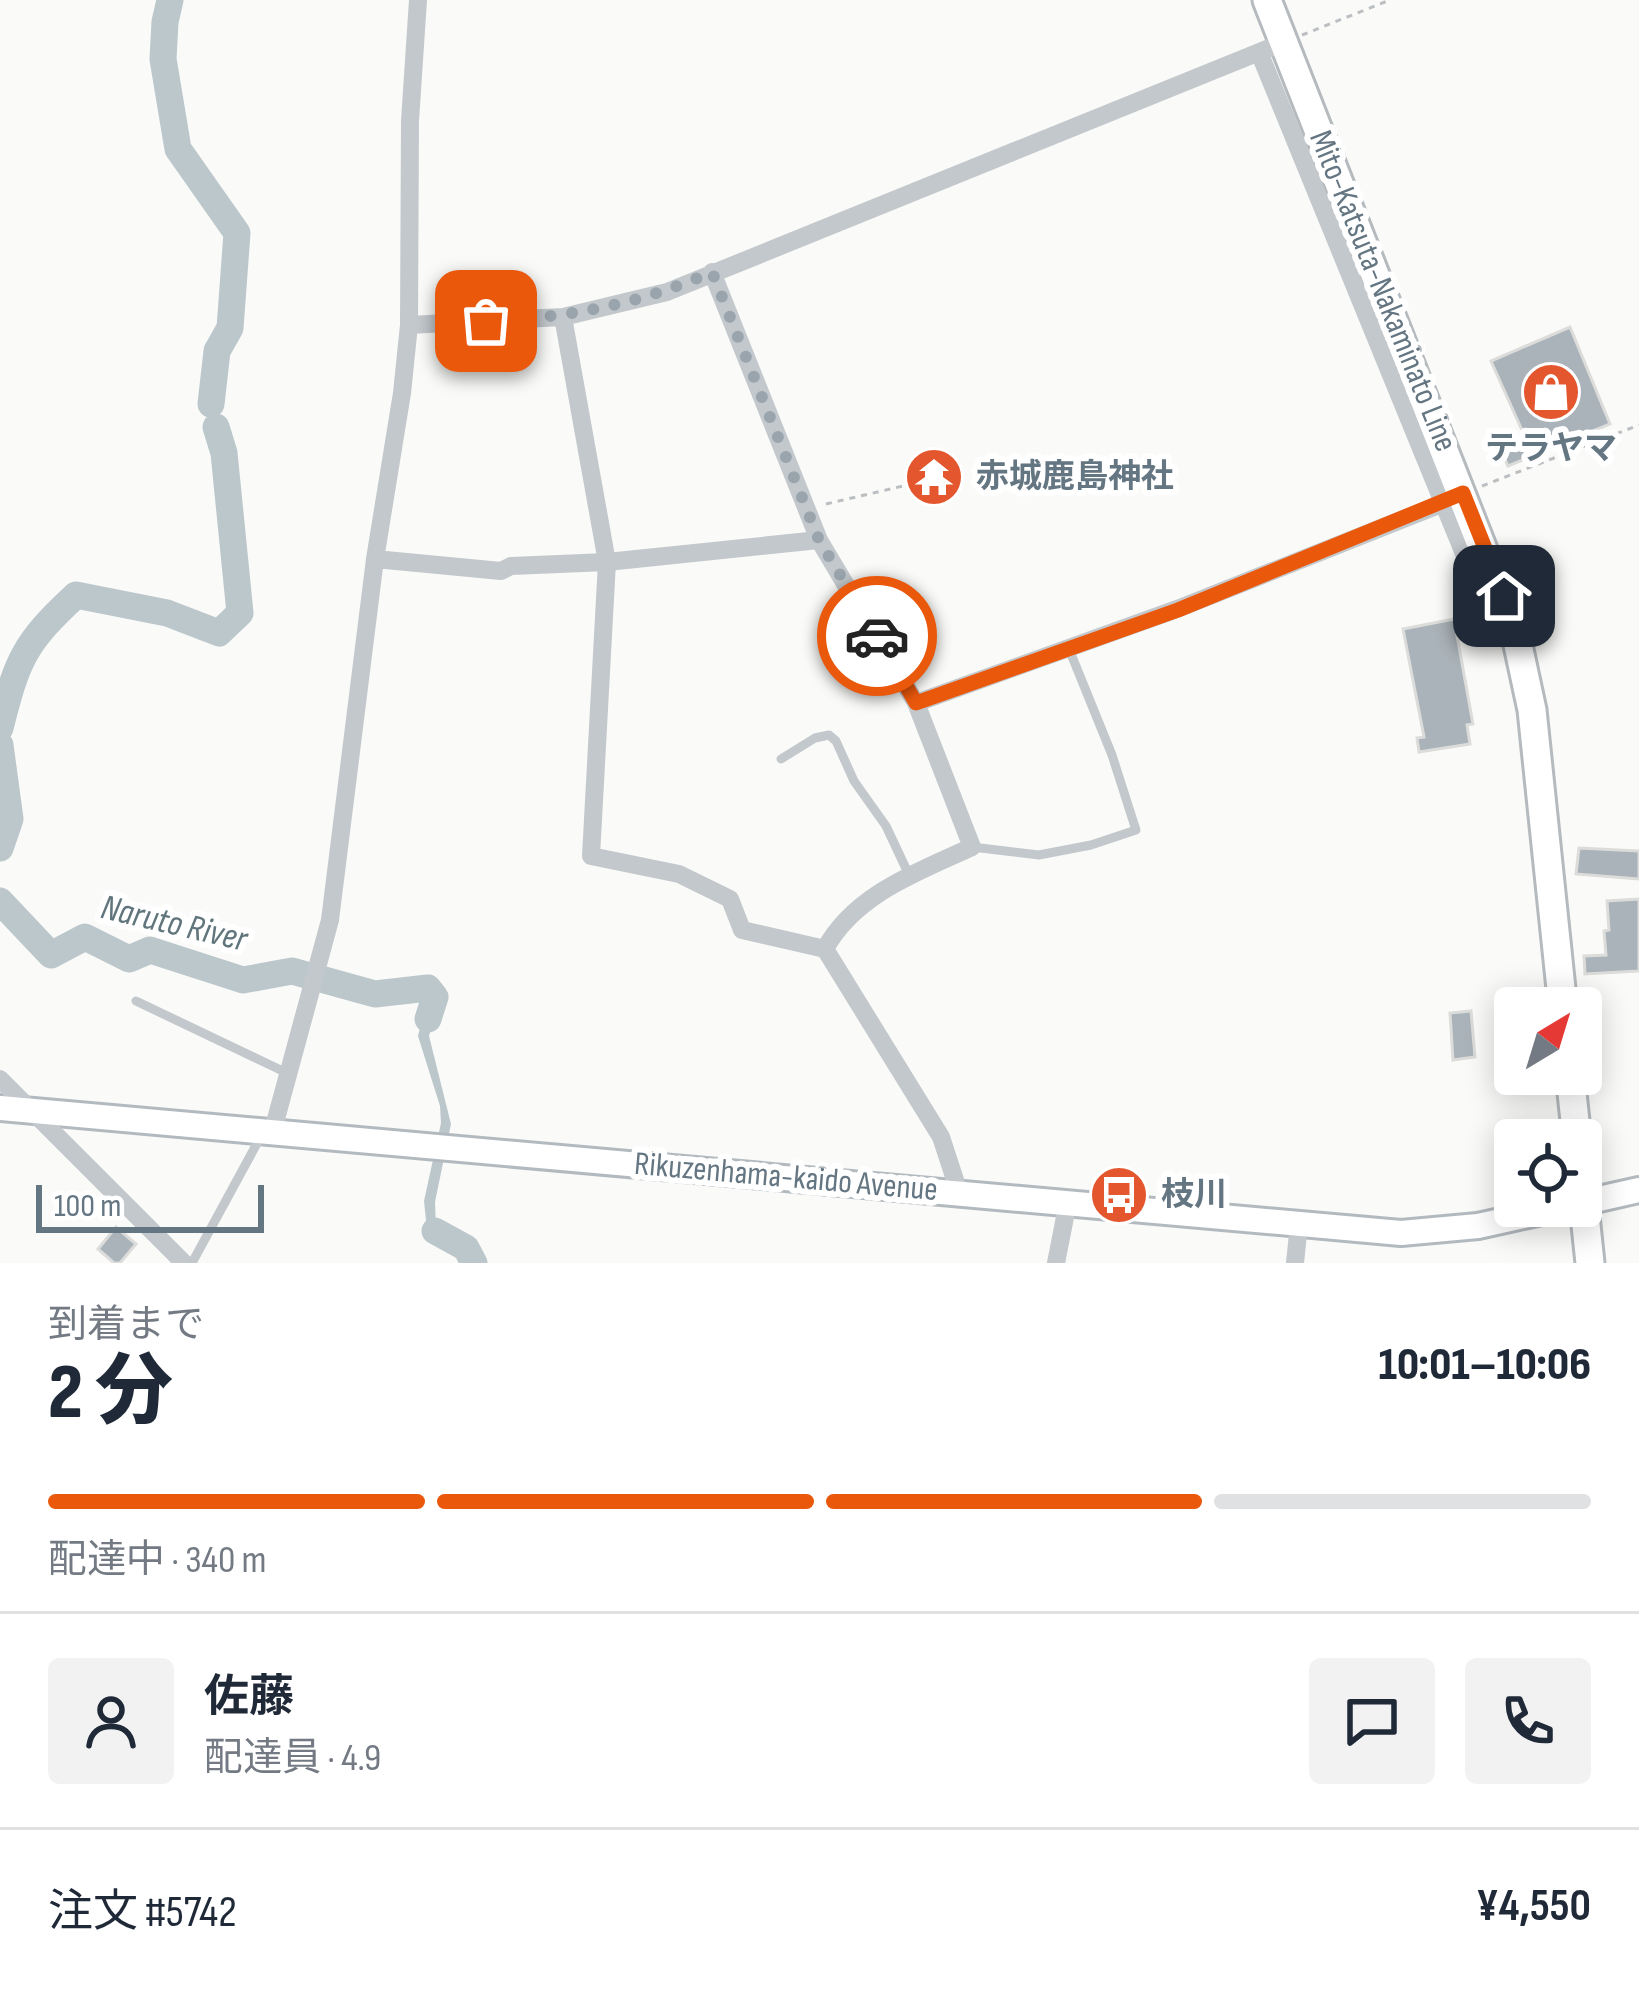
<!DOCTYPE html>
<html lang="ja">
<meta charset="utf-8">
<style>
:root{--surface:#fff;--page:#f2f2f3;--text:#1f2937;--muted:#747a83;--line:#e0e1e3;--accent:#ea580c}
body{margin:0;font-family:"Sofia Sans Condensed","Noto Sans JP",sans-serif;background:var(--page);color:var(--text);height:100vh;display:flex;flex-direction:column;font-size:45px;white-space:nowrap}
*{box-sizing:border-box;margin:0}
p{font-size:39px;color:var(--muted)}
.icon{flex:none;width:66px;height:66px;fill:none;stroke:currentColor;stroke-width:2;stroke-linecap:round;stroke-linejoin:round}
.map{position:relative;height:1263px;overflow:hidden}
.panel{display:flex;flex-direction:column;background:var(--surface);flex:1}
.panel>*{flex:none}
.needle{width:78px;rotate:38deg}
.buttons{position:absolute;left:1494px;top:987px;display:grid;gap:24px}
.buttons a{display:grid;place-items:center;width:108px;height:108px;border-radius:12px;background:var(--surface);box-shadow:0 6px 30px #0003;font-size:60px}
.scale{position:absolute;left:36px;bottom:30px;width:228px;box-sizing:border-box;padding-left:12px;border:6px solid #657683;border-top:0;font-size:33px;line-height:42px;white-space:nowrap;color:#657683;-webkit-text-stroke:9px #fff;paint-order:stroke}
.pin{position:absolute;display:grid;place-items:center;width:102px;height:102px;color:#fff;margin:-51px;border-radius:24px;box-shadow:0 6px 18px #0006}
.courier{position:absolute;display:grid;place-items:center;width:120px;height:120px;margin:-60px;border:9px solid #ea580c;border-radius:50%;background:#fff;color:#222;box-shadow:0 3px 15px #0007}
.headline em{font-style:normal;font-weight:800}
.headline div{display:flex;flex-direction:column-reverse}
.headline{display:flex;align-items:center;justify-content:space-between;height:204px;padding:0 48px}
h1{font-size:78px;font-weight:800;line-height:90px}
.bar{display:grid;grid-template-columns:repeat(4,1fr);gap:18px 12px;align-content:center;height:144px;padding:0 48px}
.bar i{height:15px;border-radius:9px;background:var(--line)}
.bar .on{background:var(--accent)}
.bar p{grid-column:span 4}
.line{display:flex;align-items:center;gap:30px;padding:0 48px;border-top:3px solid var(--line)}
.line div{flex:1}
.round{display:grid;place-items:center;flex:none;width:126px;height:126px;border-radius:12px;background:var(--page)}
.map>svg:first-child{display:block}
</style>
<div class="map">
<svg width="1639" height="1263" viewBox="0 0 1639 1263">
<rect width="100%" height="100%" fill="#fafaf8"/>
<path fill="#bbc7cb" d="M431 984 440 996 429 1036 451 1124 435 1202 436 1227 452 1239 468 1244 463 1251 447 1246 427 1230 424 1201 441 1123 440 1106 418 1036Z"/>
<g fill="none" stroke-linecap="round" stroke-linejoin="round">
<path stroke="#bbc7cb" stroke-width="27" d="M170 0 165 22 163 59 178 149 237 233 230 328 217 351 211 404
M0 728C17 660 24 643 76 595L167 613 219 633 240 613 224 453 216 427
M0 745 10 819 0 848
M0 901 51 955 85 937 129 959 150 950 243 980 292 971 375 994 428 988 435 997 428 1019
M435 1231 466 1248 474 1263"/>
</g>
<path fill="#aab3b9" stroke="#dcdcda" stroke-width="3" d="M1570 327 1610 424 1508 466 1499 447 1525 437 1491 361Z
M1454 619 1473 724 1467 725 1470 744 1419 752 1417 738 1424 737 1403 629Z
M1579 848 1639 851V879L1576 874Z
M1639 899V971L1585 974 1584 956 1606 955 1604 931 1609 930 1607 901Z
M1471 1011 1475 1057 1453 1060 1450 1013Z
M116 1227 136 1244 120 1263H114L98 1249Z"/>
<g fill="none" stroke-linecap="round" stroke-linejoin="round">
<defs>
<path id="secondary" d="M0 1108 1401 1233 1478 1226 1569 1206
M1581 1203 1639 1190"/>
<path id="primary" d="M1267 0 1515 631 1532 710 1563 1008
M1570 1074 1577 1140
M1581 1178 1590 1263"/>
</defs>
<use href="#secondary" stroke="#b3babf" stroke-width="30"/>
<use href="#primary" stroke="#b5babe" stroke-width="33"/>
<path stroke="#bbbfc2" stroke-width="3" stroke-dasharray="6 6" stroke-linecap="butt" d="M1302 35 1390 0
M1482 486 1639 425
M826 504 916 483"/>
<path stroke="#c3c8cc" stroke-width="9" d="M781 759 815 738 829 735 836 741 854 781 886 826 909 875
M972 847 1039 855 1091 845 1136 830 1112 755 1069 649
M136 1001 289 1074
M192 1263 261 1136"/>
<path stroke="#c3c8cc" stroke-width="18" d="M1259 52 1487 610
M712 272 819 540 916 703 972 847C918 872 855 894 825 949
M563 317 607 562 591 856 679 874 730 899 742 930 825 949 941 1137 959 1192
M409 325 563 317 667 292 1284 42
M375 559 501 571 511 566 607 562 819 540
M916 703 1177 609 1449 501
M0 1079 184 1263
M273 1130 330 920 375 559 402 393 409 325 410 121 418 0
M1056 1263 1068 1202
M1295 1263 1299 1224"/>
<use href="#secondary" stroke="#fff" stroke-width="24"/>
<use href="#primary" stroke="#fff" stroke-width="27"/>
</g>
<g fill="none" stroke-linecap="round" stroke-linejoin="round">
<path stroke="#99a4ac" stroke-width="12" stroke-dasharray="0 21.6" d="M486 321C570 317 634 306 712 272L819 540 877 636"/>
<path stroke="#ea580c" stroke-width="15" d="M877 636 916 703 1178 610 1463 493 1504 596"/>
</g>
<defs>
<symbol id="shop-disc" viewBox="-11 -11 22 22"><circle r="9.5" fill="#e4572e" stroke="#fff"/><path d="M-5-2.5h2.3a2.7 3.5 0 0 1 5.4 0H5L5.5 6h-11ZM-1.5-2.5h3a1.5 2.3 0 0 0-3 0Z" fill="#fff"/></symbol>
<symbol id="temple-disc" viewBox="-11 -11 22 22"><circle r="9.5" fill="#e4572e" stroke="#fff"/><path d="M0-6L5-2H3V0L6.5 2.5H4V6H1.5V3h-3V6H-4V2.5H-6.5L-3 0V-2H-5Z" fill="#fff"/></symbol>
<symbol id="bus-disc" viewBox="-11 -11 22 22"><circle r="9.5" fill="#e4572e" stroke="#fff"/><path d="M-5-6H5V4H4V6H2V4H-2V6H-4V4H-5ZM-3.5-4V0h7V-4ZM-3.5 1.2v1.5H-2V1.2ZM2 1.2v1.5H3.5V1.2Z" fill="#fff"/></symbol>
</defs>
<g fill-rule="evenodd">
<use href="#shop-disc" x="1518" y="359" width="66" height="66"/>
<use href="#temple-disc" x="901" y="444" width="66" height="66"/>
<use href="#bus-disc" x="1086" y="1162" width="66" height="66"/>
</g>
<g text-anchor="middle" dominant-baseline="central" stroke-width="12" stroke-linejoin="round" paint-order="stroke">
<g font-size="33" fill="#657683" stroke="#fff">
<text transform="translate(1383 291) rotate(68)">Mito-Katsuta-Nakaminato Line</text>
<text transform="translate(786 1177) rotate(5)">Rikuzenhama-kaido Avenue</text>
</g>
<g font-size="33" font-weight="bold" fill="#657683" stroke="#fff" text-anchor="start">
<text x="1551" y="449" text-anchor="middle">テラヤマ</text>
<text x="976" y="477">赤城鹿島神社</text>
<text x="1161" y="1195">枝川</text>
</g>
<g font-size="36" font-style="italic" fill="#60757c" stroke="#fff">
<text transform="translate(174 924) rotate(13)">Naruto River</text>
</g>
</g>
</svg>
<div class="buttons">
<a><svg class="needle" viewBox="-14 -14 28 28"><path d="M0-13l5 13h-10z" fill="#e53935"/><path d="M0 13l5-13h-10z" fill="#747a83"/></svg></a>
<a><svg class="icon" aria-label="locate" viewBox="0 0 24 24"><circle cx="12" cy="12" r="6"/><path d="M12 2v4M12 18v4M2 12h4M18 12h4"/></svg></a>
</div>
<div class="scale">100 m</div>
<div class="pin" style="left:486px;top:321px;background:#ea580c"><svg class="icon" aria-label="bag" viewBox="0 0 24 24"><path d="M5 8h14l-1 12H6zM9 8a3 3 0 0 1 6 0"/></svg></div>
<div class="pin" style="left:1504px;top:596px;background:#1f2937"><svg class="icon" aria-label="home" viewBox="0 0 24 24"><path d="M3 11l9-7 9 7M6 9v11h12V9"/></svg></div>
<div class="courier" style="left:877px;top:636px"><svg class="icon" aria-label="car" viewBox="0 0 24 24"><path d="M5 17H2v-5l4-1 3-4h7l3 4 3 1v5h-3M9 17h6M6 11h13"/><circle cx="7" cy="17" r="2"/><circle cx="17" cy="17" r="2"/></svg></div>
</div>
<section class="panel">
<div class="headline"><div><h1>2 分</h1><p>到着まで</p></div><em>10:01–10:06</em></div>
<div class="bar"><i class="on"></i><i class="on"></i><i class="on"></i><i></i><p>配達中 · 340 m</p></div>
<div class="line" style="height:216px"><a class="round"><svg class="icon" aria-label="person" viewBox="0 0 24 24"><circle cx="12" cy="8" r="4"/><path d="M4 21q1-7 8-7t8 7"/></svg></a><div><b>佐藤</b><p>配達員 · 4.9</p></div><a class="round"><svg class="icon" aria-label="chat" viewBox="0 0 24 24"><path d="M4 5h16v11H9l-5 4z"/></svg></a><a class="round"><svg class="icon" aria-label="phone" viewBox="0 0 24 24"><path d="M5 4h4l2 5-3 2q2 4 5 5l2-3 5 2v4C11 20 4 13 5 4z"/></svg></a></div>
<div class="line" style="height:156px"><div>注文 #5742</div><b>¥4,550</b></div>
</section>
